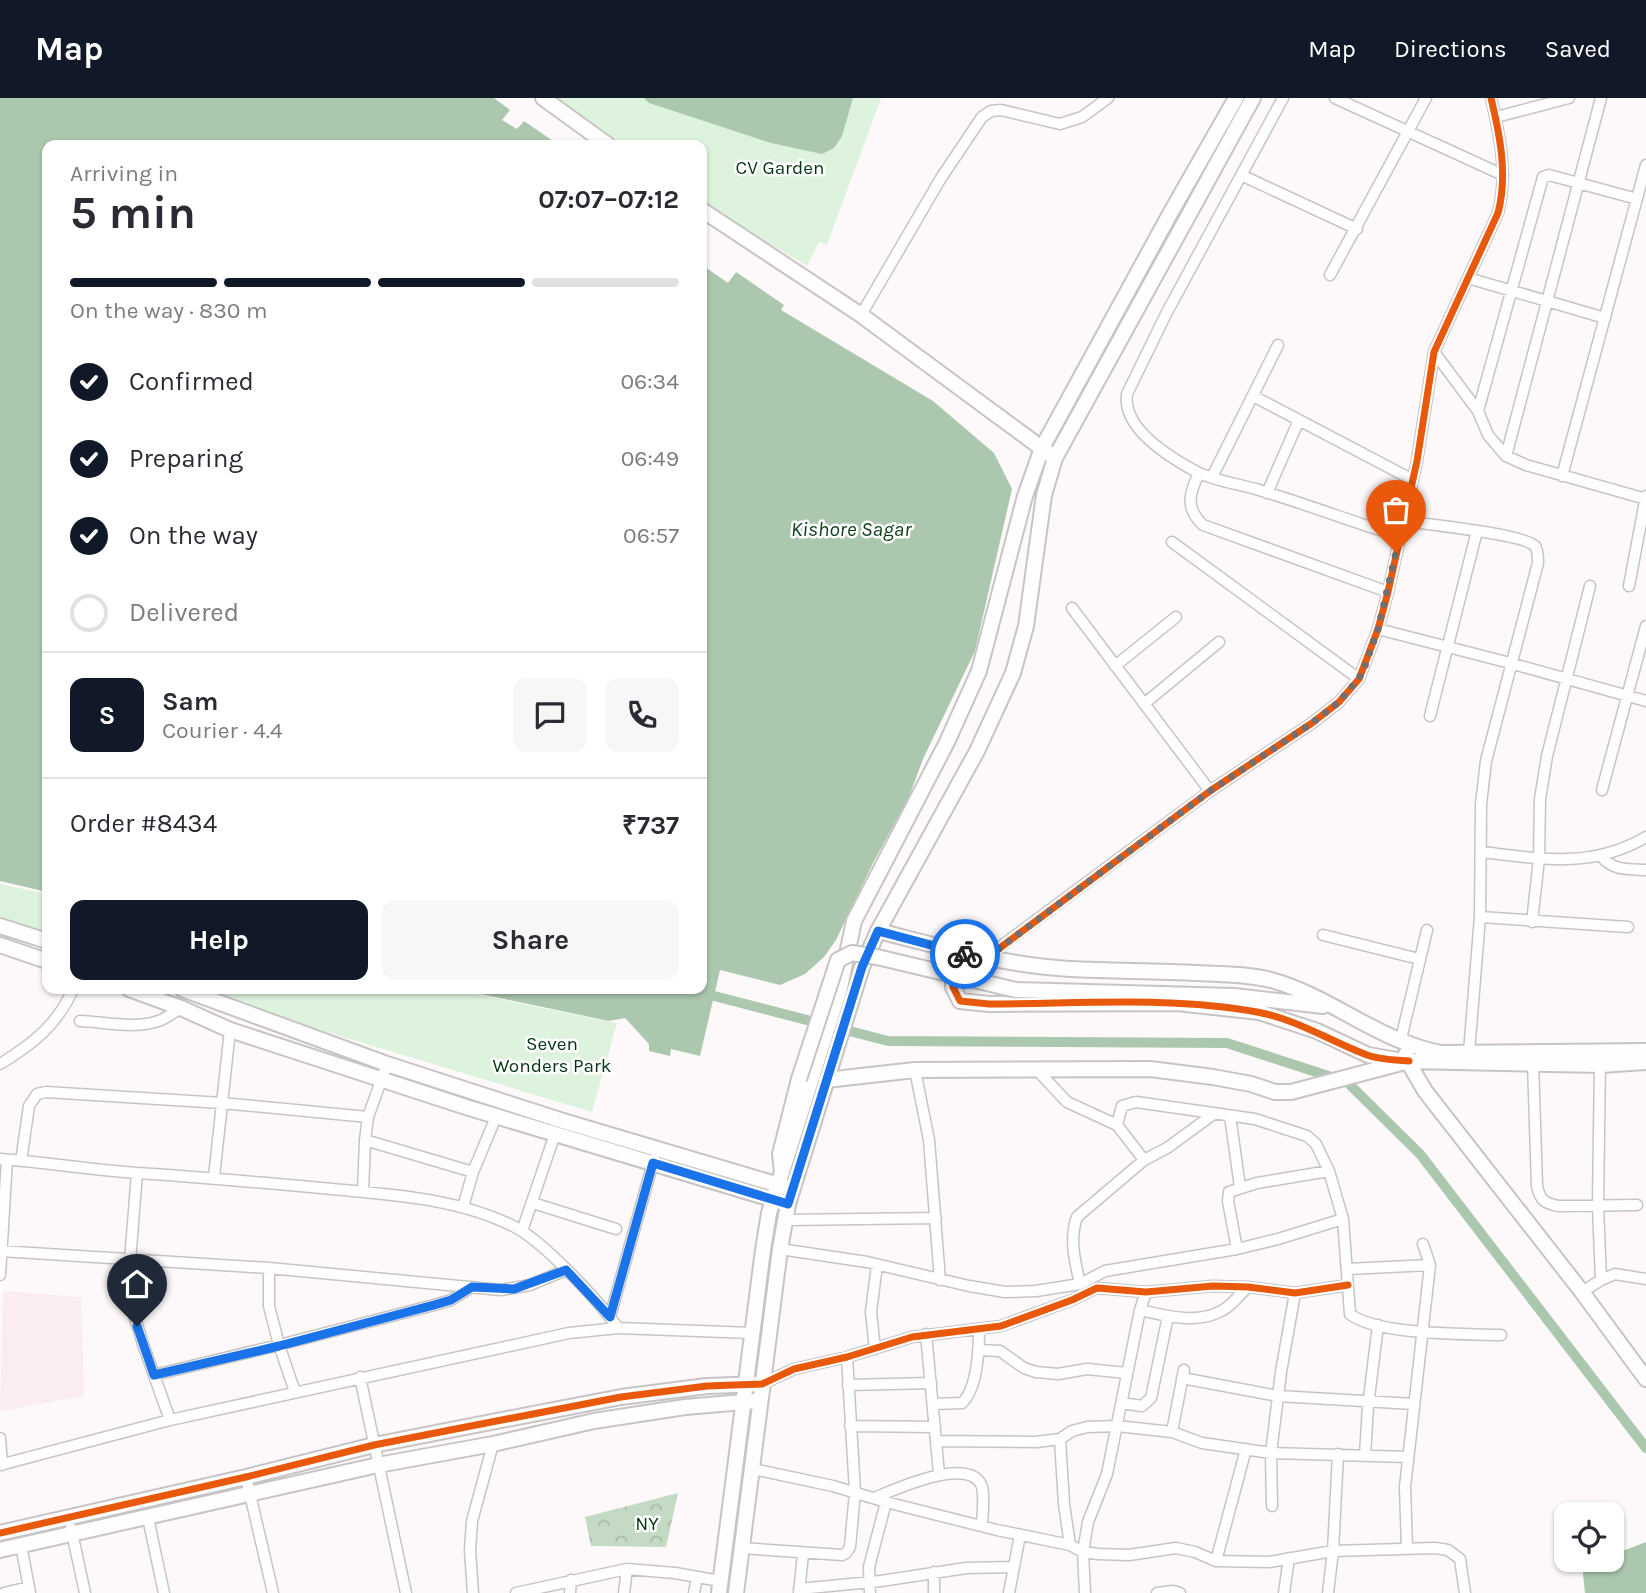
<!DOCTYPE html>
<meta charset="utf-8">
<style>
:root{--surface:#fff;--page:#f7f7f7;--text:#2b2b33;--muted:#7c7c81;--line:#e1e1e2;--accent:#111827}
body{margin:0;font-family:Karla,sans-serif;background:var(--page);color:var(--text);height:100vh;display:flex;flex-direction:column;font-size:26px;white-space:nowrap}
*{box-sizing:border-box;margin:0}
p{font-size:23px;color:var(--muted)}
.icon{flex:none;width:38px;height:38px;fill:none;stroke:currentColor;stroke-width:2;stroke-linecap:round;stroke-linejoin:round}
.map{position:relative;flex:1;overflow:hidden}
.details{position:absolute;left:42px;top:42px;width:665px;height:854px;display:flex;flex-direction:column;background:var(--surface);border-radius:14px;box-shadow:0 2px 5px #0004}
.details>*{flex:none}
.tools{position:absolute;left:1554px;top:1404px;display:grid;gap:14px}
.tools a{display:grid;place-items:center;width:70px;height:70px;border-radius:14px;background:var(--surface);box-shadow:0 2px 5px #0004;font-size:35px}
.pin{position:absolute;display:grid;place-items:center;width:60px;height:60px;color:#fff;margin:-72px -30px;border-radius:50% 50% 50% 0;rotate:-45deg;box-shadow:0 0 7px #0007}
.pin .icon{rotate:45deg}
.courier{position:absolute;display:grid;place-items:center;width:70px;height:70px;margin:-35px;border:5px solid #1a73e8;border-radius:50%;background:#fff;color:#222;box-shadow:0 2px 9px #0007}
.headline em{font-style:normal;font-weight:700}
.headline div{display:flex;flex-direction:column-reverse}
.headline{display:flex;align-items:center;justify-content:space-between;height:119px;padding:0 28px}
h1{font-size:46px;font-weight:700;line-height:52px}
.bar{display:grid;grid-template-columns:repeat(4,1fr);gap:10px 7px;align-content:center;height:84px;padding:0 28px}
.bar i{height:9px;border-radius:5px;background:var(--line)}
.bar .on{background:var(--accent)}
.bar p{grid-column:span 4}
.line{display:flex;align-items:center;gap:18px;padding:0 28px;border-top:2px solid var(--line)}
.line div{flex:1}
.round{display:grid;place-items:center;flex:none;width:74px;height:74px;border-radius:14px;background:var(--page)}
ol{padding:0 28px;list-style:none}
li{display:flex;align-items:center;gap:21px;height:77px}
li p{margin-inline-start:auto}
li .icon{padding:7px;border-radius:50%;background:var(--accent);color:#fff;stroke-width:4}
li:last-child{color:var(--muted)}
li i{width:38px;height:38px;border:4px solid var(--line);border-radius:50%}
.primary-button{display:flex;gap:14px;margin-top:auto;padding:14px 28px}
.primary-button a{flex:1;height:80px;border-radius:14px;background:var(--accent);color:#fff;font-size:28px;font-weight:700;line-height:80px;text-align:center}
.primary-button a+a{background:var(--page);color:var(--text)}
header{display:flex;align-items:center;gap:42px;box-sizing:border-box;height:98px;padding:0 35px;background:var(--accent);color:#fff}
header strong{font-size:33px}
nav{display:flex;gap:38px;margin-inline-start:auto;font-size:24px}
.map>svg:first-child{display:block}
</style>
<header>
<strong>Map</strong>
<nav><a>Map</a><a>Directions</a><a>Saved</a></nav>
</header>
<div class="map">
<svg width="1646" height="1495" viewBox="0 0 1646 1495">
<defs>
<pattern id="forest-crowns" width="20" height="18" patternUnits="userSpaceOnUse" patternTransform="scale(1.75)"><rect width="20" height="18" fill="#c4dac5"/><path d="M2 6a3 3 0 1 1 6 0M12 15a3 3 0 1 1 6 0" fill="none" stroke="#a8bba9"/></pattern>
</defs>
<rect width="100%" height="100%" fill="#fdf9fa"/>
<path fill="#faecf0" d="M3 1193 81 1199 84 1298 0 1313Z"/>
<path fill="#def3de" d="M554 0H881L827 147 819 144 807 168 702 105V47H617Z
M0 786 47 796V837L0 822Z
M199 891H449L617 925 592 1014 320 932Z"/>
<path fill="url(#forest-crowns)" d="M678 1395 666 1449 591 1448 585 1419Z"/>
<path fill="#abc8ae" d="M0 0H494L510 12 502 22 517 31 524 23 559 47H47V794L0 783Z
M644 0H853L842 38 834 50 822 56 771 45 649 5Z
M702 167 728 185 736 174 784 207 781 212 933 303 994 355 1012 391 975 553 923 661 909 699 873 765 836 842 824 859 805 876 780 887 720 872 700 958 671 951 670 958 649 953V946L625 920 609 923 457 891H702Z
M1646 1444V1495H1585L1582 1466 1598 1461H1612V1457Z"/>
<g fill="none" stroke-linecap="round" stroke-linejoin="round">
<path stroke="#abc8ae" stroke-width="10" d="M687 891 888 943 1227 945 1347 984 1420 1056 1646 1350"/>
<defs>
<path id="street" d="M1283 0 1166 216 1127 296C1122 330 1169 359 1197 374 1215 383 1239 386 1259 392 1306 406 1353 424 1401 439
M1335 0 1503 77
M1496 19 1569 0
M1241 77 1357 131
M1330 177 1426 0
M1468 180 1605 220
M861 217 941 80 982 19 991 13 1001 12 1060 26 1082 19 1108 0
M1434 254 1478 313 1488 337 1506 358 1526 367 1646 401
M1253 298 1413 382
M1478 313 1543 79 1549 77 1637 101
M1506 358 1601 0
M1199 375C1189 396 1185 410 1203 427L1388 494
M1562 378 1646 67
M1212 379 1278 247
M1267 395 1299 322
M1403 423C1424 426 1524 436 1535 448 1538 452 1538 460 1538 465L1486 663 1481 706 1480 819 1469 954
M1172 444 1359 581
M1629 488 1646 398
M1072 510 1210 693
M1378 531 1510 565 1646 603
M1115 568 1176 519
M1144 606 1219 544
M1430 618 1477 433
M1602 692 1646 528
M1482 754C1541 761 1591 771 1646 739
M1601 758C1613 773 1628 771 1646 772
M1480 819 1628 829
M1532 824 1539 761 1540 701 1547 658 1590 488
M1323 837 1419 861
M985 860 1210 693 1312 625 1339 604 1359 581 1378 531 1388 494 1417 363 1434 254 1498 115C1508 77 1500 38 1491 0
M80 923C105 924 137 932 161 922 168 919 174 914 181 910
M1401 941 1427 832
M1600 962 1598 1108 1601 1182
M1533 965 1537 1088C1540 1102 1544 1105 1558 1108L1637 1107
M0 966C33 946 58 926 73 891
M915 972 929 1042 940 1182
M1037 972 1067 1004 1117 1027 1144 1062
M1230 1018 1240 1089
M1117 1027 1122 1008 1136 1004 1255 1021 1307 1038 1316 1046 1329 1073 1343 1121 1350 1216C1376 1237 1466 1236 1501 1237
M365 1042 473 1074
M0 1061C46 1064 91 1072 137 1075 202 1079 267 1085 332 1091 393 1097 457 1100 513 1128 542 1142 599 1203 618 1230
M21 1063 29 1008 37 996 46 994 222 1005 368 1019
M137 1075 128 1188 132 1210 143 1246 170 1322
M214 1079 230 932
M363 1094 365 1042 368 1019 387 966
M533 1105 616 1131
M463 1109 473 1074 496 1019
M785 1122 936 1120
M522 1133 555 1036
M780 1151 867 1164 969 1188 1005 1194 1036 1193 1080 1186 1105 1173 1237 1151 1278 1141 1343 1121
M1237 1151 1228 1103 1229 1094 1257 1085 1329 1073
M0 1153 269 1170 501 1192 530 1187 566 1172
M269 1170V1208L279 1247 295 1294
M1348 1171 1430 1167
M0 1177 7 1062
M1080 1186C1075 1163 1069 1142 1077 1119L1144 1062 1167 1050 1215 1015
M1582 1194 1601 1182 1615 1176 1646 1181
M1140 1212C1166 1218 1198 1227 1223 1212 1232 1207 1240 1196 1248 1189
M610 1219 654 1061
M926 1236 939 1376
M875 1251 871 1214 877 1167
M979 1252 1000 1253 1024 1270 1036 1274 1058 1276 1087 1271 1127 1275
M154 1277 279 1247 434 1207 451 1202 472 1189
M360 1279 406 1495
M1182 1280 1278 1298 1414 1306
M762 1286 794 1271 847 1259 912 1239 1001 1228 1072 1202 1097 1190 1146 1194 1213 1188 1248 1189 1295 1195 1348 1187
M848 1287 931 1285
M1122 1305 1142 1308 1151 1300 1168 1218
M934 1306 962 1305C977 1291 979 1252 979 1232
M850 1328 935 1329
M1172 1334 1184 1272
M0 1340 2 1367
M1060 1341 1064 1406 1070 1447
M936 1343 1036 1344 1060 1341 1072 1333 1087 1329 1117 1328 1172 1334 1202 1345 1271 1355 1408 1359
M1365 1357 1368 1308 1378 1227
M0 1367 170 1322 569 1235 618 1230 752 1235
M753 1371 833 1388 886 1404 997 1432 1070 1447 1083 1454 1098 1456 1129 1457 1176 1450 1195 1454 1216 1463 1269 1464 1333 1453 1435 1450 1448 1452 1460 1461 1465 1495
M246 1379 273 1495
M874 1400C894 1392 971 1356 982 1389 985 1401 982 1417 982 1428
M1272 1408 1271 1355 1281 1274 1295 1195
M148 1420 164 1495
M71 1430 85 1495
M21 1447 30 1495
M742 1450 842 1457 846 1455 850 1449 855 1394 847 1259
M1407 1450 1405 1389 1430 1167 1423 1146
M1216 1463 1246 1351
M934 1474V1495
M799 1491 881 1483 966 1470 1013 1469
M4 1495 29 1489
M473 1495 470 1452 472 1423 493 1346
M516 1495 627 1471 675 1475 720 1483
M570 1495 571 1482
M624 1495 627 1471
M694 1495 697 1479
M799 1495 803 1456
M870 1495 869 1469 886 1404
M1009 1495 1020 1437
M1085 1495 1083 1454 1088 1424 1107 1376 1140 1212 1146 1194
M1157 1495 1173 1493 1180 1495
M1284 1495 1289 1460
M1328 1495 1333 1453 1338 1356"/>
<path id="secondary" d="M543 0 608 47
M702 112 861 217 1055 360
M0 828 47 843
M878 833C942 849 1003 867 1070 871 1112 873 1154 873 1197 875 1221 876 1247 876 1271 882 1330 898 1380 944 1441 955L1646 953
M0 847 47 863
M985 861 953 880V889L960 903 989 906 1177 905 1259 914 1317 933 1368 957 1397 962
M129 891 181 910 230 932 469 1010 788 1106
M182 891 387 966 563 1023 789 1090
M1234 898 1323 908
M1406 956 1411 969 1425 993 1582 1194 1646 1281
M826 982 915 972 1150 971 1213 979 1251 986 1275 994H1291L1409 963 1601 967 1646 964
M782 1074 780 1056 799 981
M0 1435 246 1379 374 1347 476 1327 621 1299 707 1288 762 1286
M0 1452 378 1367 493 1346 594 1323 685 1309 756 1303"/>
<path id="primary" d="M719 1495 763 1152 769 1115 839 894 854 823 947 644 979 573 1025 398 1042 350 1171 114 1236 0
M736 1495 780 1151 788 1106 862 869 878 833 977 653 1013 575 1026 528 1044 397 1055 360 1253 0"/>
</defs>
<use href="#street" stroke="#c8c4c5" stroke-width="13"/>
<use href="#secondary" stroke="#c8c4c5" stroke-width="18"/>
<use href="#primary" stroke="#c8c4c5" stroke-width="18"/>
<use href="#street" stroke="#fffefe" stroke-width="10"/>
<use href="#secondary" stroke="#fffefe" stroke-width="14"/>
<use href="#primary" stroke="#fffefe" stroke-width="14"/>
<defs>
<path id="secondary-bridge" d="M799 981 838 862 852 855 877 859 1016 892 1234 898"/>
</defs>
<use href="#secondary-bridge" stroke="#c8c4c5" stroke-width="18" stroke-linecap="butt"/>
<use href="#secondary-bridge" stroke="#fffefe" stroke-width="14"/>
<defs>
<path id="cycleway" d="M1409 963C1395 962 1380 962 1367 957 1330 943 1296 921 1257 914 1171 898 1077 906 989 906L960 903 953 889V880L985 861 1210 693 1312 625 1339 604 1359 581 1378 531 1388 494 1417 363 1434 254 1498 115C1508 77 1500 38 1491 0
M0 1435 246 1379 374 1347 476 1327 621 1299 707 1288 762 1286 794 1271 847 1259 912 1239 1001 1228 1072 1202 1097 1190 1146 1194 1213 1188 1248 1189 1295 1195 1348 1187"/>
</defs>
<use href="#cycleway" stroke="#fff" stroke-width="11"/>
<use href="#cycleway" stroke="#e8590c" stroke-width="7"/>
</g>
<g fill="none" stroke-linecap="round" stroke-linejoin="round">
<path stroke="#736e6f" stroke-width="7" stroke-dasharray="0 12.6" d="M965 856 985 861 1210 693 1312 625 1339 604 1359 580 1365 568 1378 531 1396 454"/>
<path stroke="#1a73e8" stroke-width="9" d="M137 1228 154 1277 279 1248 434 1207 451 1202 472 1189 514 1191 566 1172 610 1219 653 1065 788 1106 862 869 878 833 965 856"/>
</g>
<g text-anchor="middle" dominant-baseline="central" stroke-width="5" stroke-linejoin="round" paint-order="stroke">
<g font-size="19" fill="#043612" stroke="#fff">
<text x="780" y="70">CV Garden</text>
<text x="552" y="946">Seven<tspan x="552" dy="22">Wonders Park</tspan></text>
<text x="647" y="1426">NY</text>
</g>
<g font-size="21" font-style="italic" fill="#0e3e19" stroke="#fff">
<text x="851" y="431">Kishore Sagar</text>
</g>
</g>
</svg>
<div class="tools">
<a><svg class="icon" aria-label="locate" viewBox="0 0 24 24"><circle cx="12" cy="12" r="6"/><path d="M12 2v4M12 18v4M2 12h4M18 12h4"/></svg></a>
</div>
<div class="pin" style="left:1396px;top:454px;background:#ea580c"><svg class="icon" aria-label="bag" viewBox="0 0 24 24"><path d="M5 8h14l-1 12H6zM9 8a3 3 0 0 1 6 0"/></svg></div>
<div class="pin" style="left:137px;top:1228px;background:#1f2937"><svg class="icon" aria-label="home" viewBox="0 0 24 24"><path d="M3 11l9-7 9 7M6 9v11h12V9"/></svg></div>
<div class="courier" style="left:965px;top:856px"><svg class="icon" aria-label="bike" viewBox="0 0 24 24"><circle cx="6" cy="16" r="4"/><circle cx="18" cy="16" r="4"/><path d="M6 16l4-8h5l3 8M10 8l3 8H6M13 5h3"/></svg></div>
<section class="details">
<div class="headline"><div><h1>5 min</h1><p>Arriving in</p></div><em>07:07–07:12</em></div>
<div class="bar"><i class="on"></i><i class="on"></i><i class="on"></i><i></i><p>On the way · 830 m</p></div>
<ol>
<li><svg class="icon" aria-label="check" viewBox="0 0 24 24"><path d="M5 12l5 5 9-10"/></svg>Confirmed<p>06:34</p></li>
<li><svg class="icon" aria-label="check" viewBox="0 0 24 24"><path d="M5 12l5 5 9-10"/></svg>Preparing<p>06:49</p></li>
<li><svg class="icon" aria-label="check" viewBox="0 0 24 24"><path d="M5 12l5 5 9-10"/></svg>On the way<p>06:57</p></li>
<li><i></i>Delivered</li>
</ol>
<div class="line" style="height:126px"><b class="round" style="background:var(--accent);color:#fff">S</b><div><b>Sam</b><p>Courier · 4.4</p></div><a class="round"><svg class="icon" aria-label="chat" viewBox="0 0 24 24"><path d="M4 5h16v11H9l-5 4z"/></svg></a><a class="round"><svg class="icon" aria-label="phone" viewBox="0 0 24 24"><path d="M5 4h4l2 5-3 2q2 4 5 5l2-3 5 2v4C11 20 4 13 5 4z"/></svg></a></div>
<div class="line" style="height:91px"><div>Order #8434</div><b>₹737</b></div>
<div class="primary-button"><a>Help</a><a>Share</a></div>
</section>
</div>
